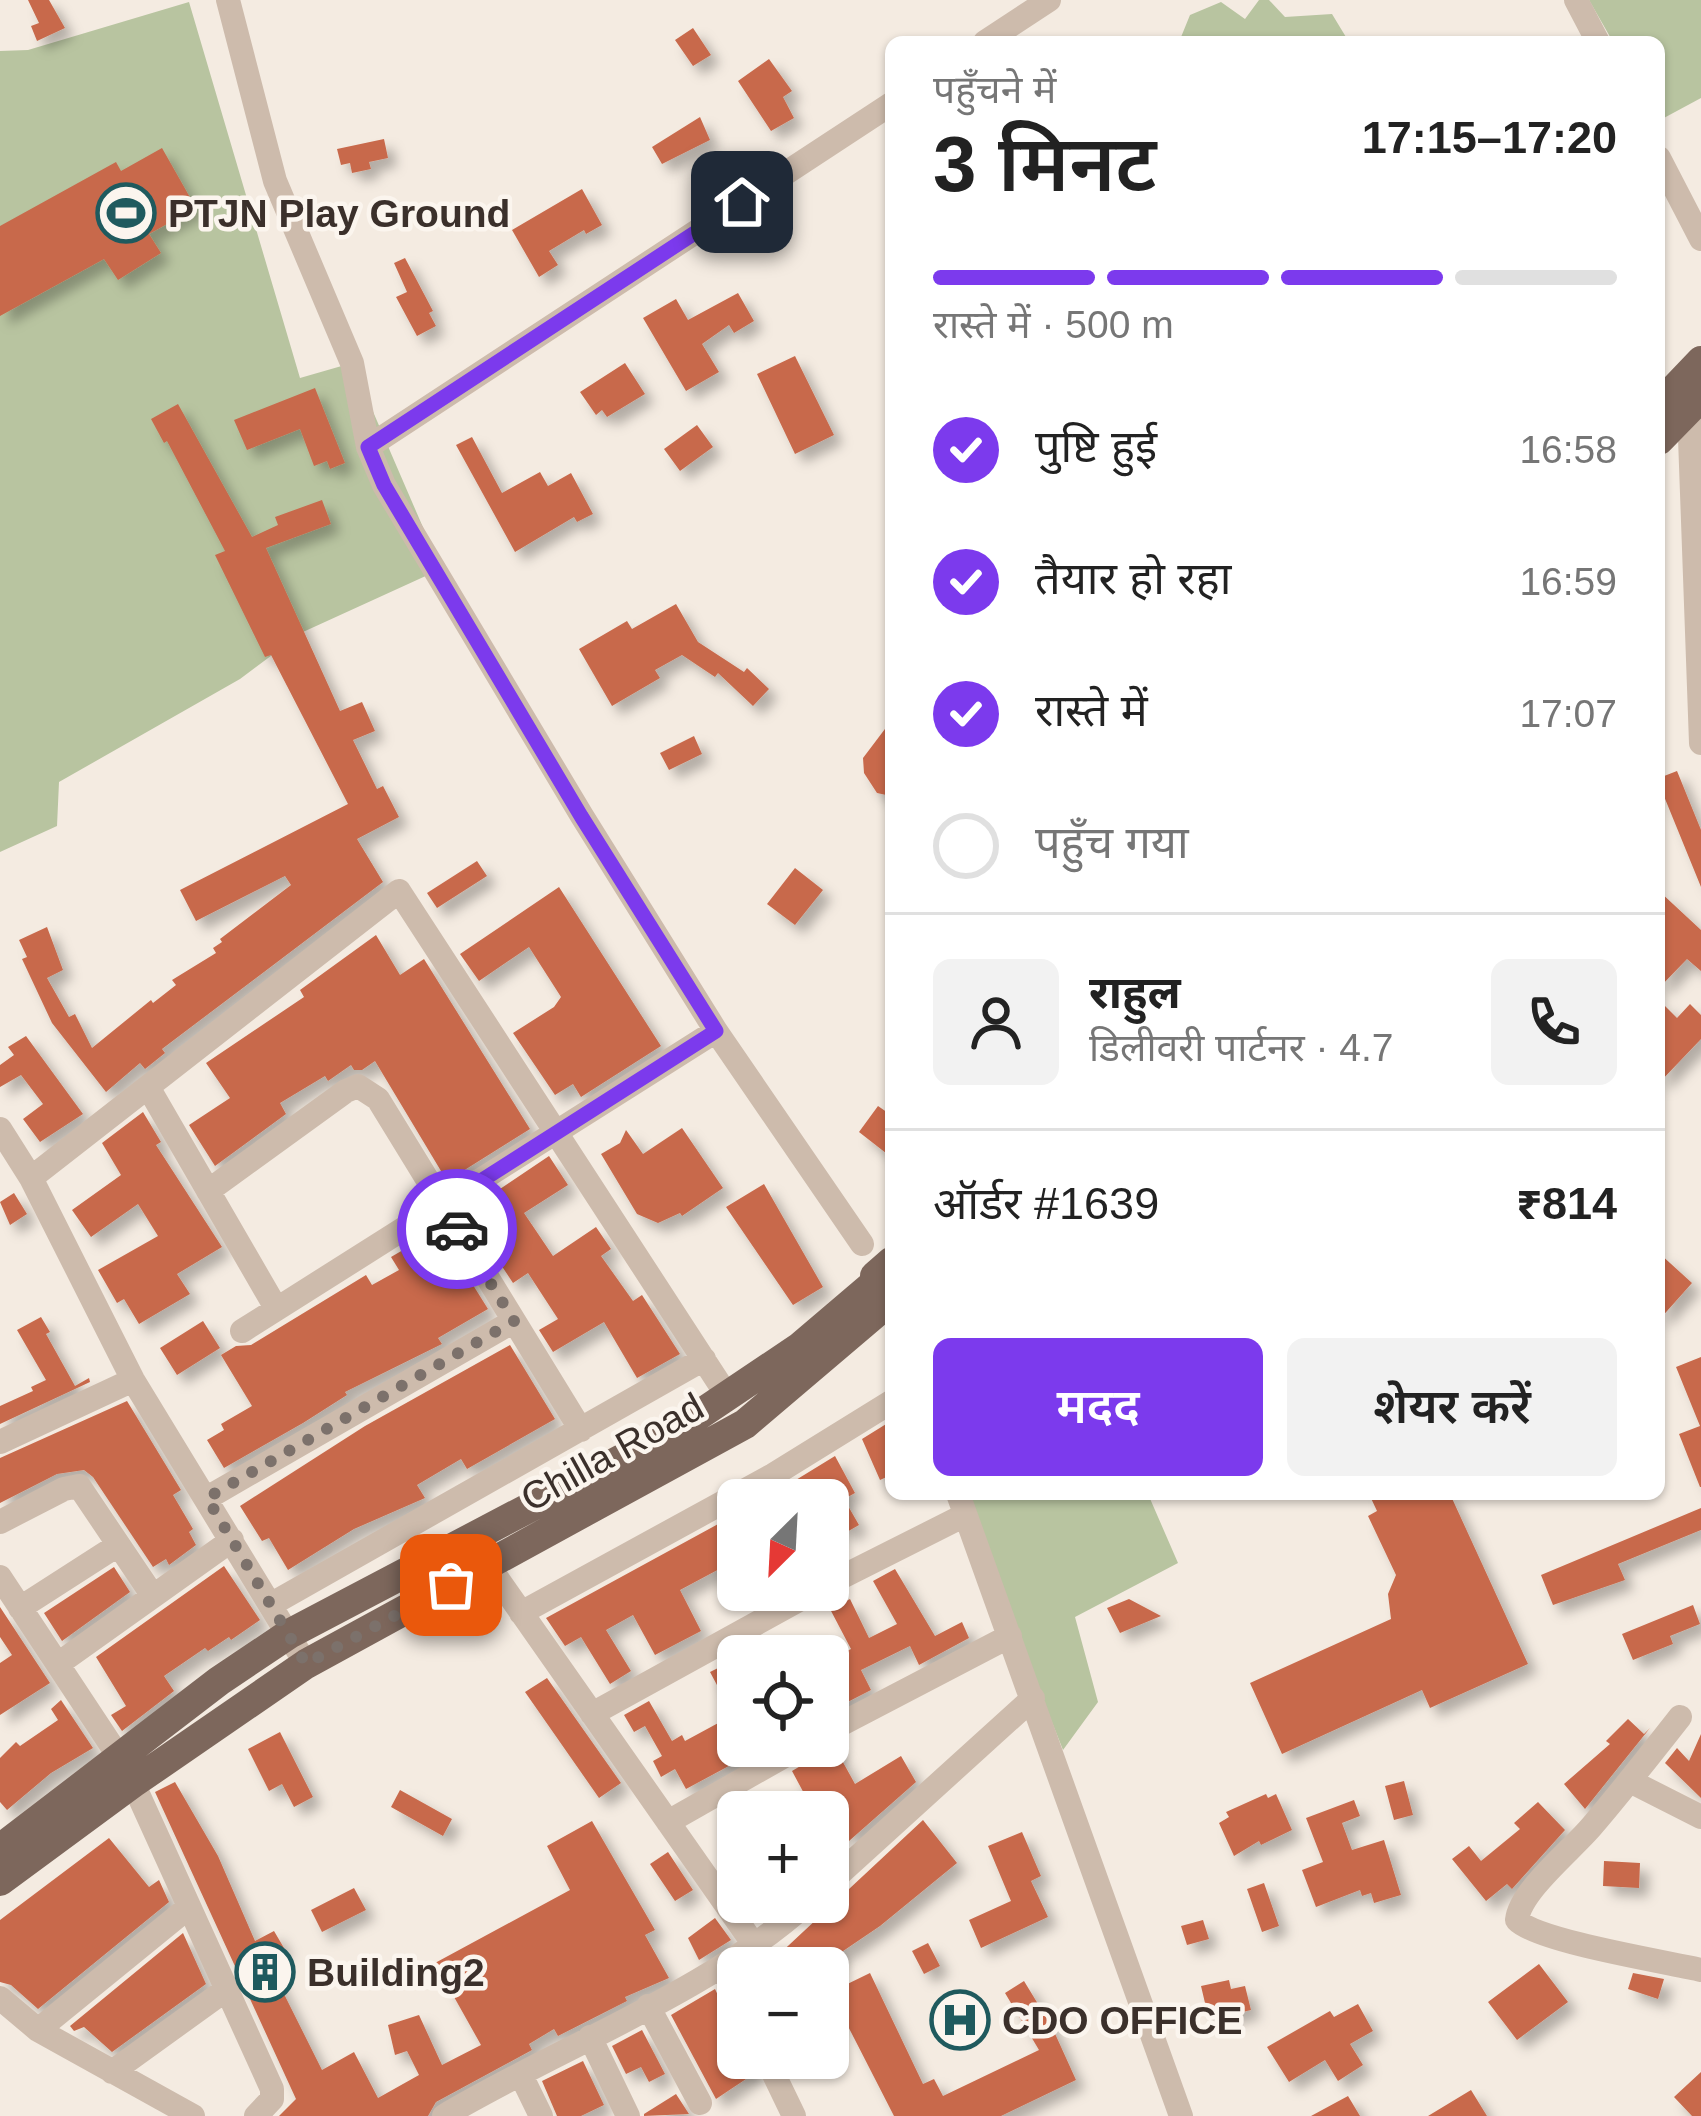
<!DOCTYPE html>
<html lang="hi">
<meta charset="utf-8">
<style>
:root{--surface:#fff;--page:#f2f2f2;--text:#222;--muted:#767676;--line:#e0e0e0;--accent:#7c3aed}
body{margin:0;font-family:Helvetica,"Noto Sans Devanagari",sans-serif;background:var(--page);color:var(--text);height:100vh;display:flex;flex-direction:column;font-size:45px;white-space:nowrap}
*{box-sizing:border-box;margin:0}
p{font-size:39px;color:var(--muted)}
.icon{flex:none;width:66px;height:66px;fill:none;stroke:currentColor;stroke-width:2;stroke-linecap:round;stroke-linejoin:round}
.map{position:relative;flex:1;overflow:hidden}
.panel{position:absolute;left:885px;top:36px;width:780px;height:1464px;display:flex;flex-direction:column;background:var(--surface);border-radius:18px;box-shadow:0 3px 9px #0004}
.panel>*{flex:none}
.needle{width:78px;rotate:204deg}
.tools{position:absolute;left:717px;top:1479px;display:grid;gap:24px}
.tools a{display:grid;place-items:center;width:132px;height:132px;border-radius:18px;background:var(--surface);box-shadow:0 3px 9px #0004;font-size:60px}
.pin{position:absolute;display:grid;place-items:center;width:102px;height:102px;color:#fff;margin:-51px;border-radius:24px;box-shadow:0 6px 18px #0006}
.courier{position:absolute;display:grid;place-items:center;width:120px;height:120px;margin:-60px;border:9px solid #7c3aed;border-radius:50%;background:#fff;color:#222;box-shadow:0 3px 15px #0007}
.summary em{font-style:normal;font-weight:600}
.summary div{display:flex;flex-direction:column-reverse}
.summary{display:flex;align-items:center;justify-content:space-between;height:204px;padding:0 48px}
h1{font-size:78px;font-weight:600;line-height:90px}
.bar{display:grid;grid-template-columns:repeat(4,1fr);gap:18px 12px;align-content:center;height:144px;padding:0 48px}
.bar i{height:15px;border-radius:9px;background:var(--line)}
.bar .on{background:var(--accent)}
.bar p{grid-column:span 4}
.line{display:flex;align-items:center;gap:30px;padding:0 48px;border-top:3px solid var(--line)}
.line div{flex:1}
.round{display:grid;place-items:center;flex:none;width:126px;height:126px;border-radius:18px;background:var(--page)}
ol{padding:0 48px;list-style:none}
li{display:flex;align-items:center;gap:36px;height:132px}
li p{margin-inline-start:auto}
li .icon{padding:12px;border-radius:50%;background:var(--accent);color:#fff;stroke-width:4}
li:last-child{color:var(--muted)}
li i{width:66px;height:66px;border:6px solid var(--line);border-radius:50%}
.cta{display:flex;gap:24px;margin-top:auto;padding:24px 48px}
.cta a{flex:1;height:138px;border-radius:18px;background:var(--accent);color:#fff;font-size:48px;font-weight:600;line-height:138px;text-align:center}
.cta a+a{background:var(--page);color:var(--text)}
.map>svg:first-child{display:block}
</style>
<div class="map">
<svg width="1701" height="2116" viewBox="0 0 1701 2116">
<defs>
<filter id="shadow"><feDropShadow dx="9" dy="9" stdDeviation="6" flood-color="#0004"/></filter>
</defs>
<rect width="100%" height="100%" fill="#f4ebe1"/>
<path fill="#b8c4a0" d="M1259 0H1269L1285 17 1332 14 1349 42H1179L1190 15 1221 2 1245 19Z
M1589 0H1701V98L1662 119 1659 42H1613Z
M189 2 300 378 352 363 441 569 303 632 240 679 59 782 57 826 0 852V51L28 50Z
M961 1494H1148L1178 1563 1075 1617 1098 1702 1063 1750Z"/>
<path fill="#c8694b" filter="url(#shadow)" d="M28 0H49L65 28 37 41 31 26 39 23Z
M693 28 711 55 693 66 675 40Z
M769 59 792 91 783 97 794 118 771 131 738 81Z
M700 117 710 140 662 164 652 147Z
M384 139 388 158 369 162 371 169 352 173 350 163 341 165 337 149Z
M162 148 196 208 149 234 161 253 118 280 104 259 0 316V226L116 162 121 171Z
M582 189 602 225 586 234 584 230 549 251 558 265 539 277 512 230Z
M405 258 433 311 429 313 436 326 417 336 396 297 407 292 394 263Z
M738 293 754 321 734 333 729 325 702 344 719 372 686 391 643 318 676 299 688 320Z
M795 356 834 435 795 454 757 374Z
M625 363 645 394 607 417 602 410 596 415 580 392Z
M315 388 345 463 330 469 327 461 314 466 300 429 247 450 234 420Z
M178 404 252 537 278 525 275 517 322 500 331 524 266 548 340 711 362 702 375 731 353 740 377 789 383 786 399 817 357 839 383 882 162 1049 165 1053 145 1069 140 1063 106 1092 52 1023 22 959 27 957 19 940 47 927 63 970 47 978 69 1017 75 1014 92 1048 151 1000 153 1003 176 985 172 980 216 953 213 948 222 942 220 939 291 885 285 876 196 921 180 890 348 804 271 655 265 657 215 555 225 551 167 441 164 443 151 419Z
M697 425 713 447 680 471 664 449Z
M472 437 502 493 540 472 548 486 571 473 593 514 577 522 574 517 515 552 456 445Z
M676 604 698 642 744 672 747 668 769 689 753 706 718 673 715 677 682 655 655 670 660 678 612 706 579 649 627 621 632 629Z
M891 721V796L877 793 864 773 863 758Z
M694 736 702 754 669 770 660 753Z
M1677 771 1701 830V887L1659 784V778Z
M477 861 487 876 437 908 427 893Z
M795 868 823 890 795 925 767 904Z
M559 887 661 1046 581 1097 573 1084 555 1095 513 1033 554 1007 561 997 529 947 479 981 460 954Z
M1659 891 1701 930V971L1687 959 1659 988Z
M376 935 400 975 424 959 530 1129 447 1181 375 1061 362 1070H354L351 1065 328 1081 325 1076 280 1103 286 1114 215 1166 189 1125 230 1098 206 1063 304 997 300 990Z
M1659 1000 1677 1018 1690 1004 1701 1015V1039L1659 1083Z
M26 1036 83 1114 40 1142 23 1119 43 1104 21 1075 0 1087V1065L14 1055 8 1047Z
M878 1106 891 1115V1157L859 1132Z
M143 1112 161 1142 156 1145 222 1247 177 1274 190 1294 139 1324 124 1299 117 1303 98 1270 158 1236 138 1204 91 1237 72 1210 121 1175 102 1143Z
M682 1128 723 1188 682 1216 680 1213 658 1223 637 1214 601 1154 620 1143 626 1130 643 1154Z
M549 1156 568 1185 524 1213 553 1256 596 1227 611 1249 601 1256 633 1301 642 1295 680 1354 637 1378 604 1322 553 1352 539 1330 558 1319 528 1273 513 1283 466 1212Z
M764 1184 823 1287 793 1305 726 1207Z
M14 1193 27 1214 10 1225 0 1202Z
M415 1243 438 1283 463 1269 488 1309 438 1338 442 1344 345 1392 347 1395 303 1423 224 1468 207 1440 224 1430 221 1424 252 1406 221 1355 236 1346 251 1345 366 1275 372 1285 399 1270 391 1257Z
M1659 1253 1692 1283 1659 1320Z
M41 1317 50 1332 46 1334 75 1386 89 1378 90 1382 0 1424V1406L33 1391 31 1387 46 1380 17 1330Z
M203 1321 220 1348 177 1375 160 1348Z
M510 1345 555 1419 467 1469 461 1459 417 1485 425 1498 354 1529 288 1570 269 1538 262 1541 240 1506 365 1426Z
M1701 1357V1487H1700L1679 1434 1700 1426 1676 1367Z
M127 1401 181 1490 173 1495 193 1529 189 1532 196 1545 169 1565 166 1559 153 1567 93 1477 84 1470 57 1474 0 1503V1458Z
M891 1421V1475L880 1480 862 1439Z
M835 1456 855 1493 844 1499 859 1525 845 1533 828 1508V1500H776L773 1494Z
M1369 1494H1450L1528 1664 1430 1708 1422 1690 1282 1754 1250 1683 1391 1619 1388 1594 1396 1575 1368 1516 1377 1511Z
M1701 1508V1530L1618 1564 1625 1580 1553 1605 1541 1575Z
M731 1517 738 1529V1559L680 1590 701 1631 655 1655 633 1615 606 1630 631 1671 610 1684 581 1637 565 1646 546 1618Z
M224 1566 260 1620 231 1640 229 1637 208 1651 205 1648 164 1676 174 1691 122 1731 111 1715 126 1706 96 1657Z
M114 1567 130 1592 62 1641 44 1613Z
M895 1569 935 1636 962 1622 969 1638 919 1665 910 1646 861 1670 871 1690 828 1712V1660L851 1649 830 1609 850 1599 869 1638 897 1624 873 1581Z
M1129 1599 1161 1616 1120 1633 1107 1608Z
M1693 1605 1700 1624 1670 1636 1673 1644 1633 1660 1622 1634Z
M0 1607 50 1683 0 1715V1663L12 1655 0 1637Z
M738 1658V1746H766L686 1789 675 1769 661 1777 653 1761 662 1756 645 1726 634 1732 624 1715 649 1701 672 1741 682 1735 685 1741 733 1715 710 1672Z
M547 1678 621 1783 599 1798 525 1692Z
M61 1700 93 1748 51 1773 7 1810 0 1802V1758L16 1742 20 1746 58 1720 51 1709Z
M1628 1719 1644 1734 1650 1728 1585 1809 1564 1784 1610 1744 1606 1741Z
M280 1732 313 1797 294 1807 282 1784 269 1791 248 1749Z
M1701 1734V1798L1665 1763 1677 1748 1689 1761Z
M834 1746 855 1784 901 1756 916 1782 849 1841 837 1819 828 1823V1812H814L792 1771Z
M1404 1781 1413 1815 1394 1820 1385 1786Z
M175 1782 218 1856 255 1941 274 1931 284 1948 266 1958 322 2070 354 2052 378 2098 419 2075 407 2051 395 2055 388 2025 419 2015 442 2065 481 2045 435 1963 570 1890 547 1846 592 1821 655 1930 645 1935 669 1978 625 1997 627 2001 558 2036 554 2029 529 2044 532 2050 436 2102 428 2116H279L296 2099 155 1792Z
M400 1790 452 1819 443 1836 391 1807Z
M1266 1794 1268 1798 1276 1794 1292 1830 1261 1845 1259 1841 1234 1856 1219 1823 1229 1817 1226 1812Z
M1354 1800 1360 1816 1342 1823 1352 1850 1384 1840 1401 1895 1374 1903 1371 1893 1362 1896 1360 1890 1316 1907 1302 1870 1323 1862 1306 1818Z
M1538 1802 1565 1830 1512 1889 1507 1884 1486 1901 1452 1859 1469 1846 1481 1861 1520 1829 1514 1823Z
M923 1820 957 1863 880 1926 818 1968H782L774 1959Z
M1022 1832 1041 1876 1031 1881 1048 1917 981 1948 969 1920 1011 1901 988 1846Z
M109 1838 149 1887 159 1880 169 1902 38 2009 11 1985 0 1982V1920Z
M668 1852 693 1890 675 1901 650 1864Z
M1604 1861 1640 1863 1639 1888 1603 1886Z
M1264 1883 1279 1926 1262 1932 1247 1889Z
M354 1888 366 1910 322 1932 311 1910Z
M715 1918 731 1940 699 1960 688 1938Z
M1203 1920 1209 1939 1187 1945 1181 1926Z
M183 1933 206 1984 112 2052 84 2027 74 2031 70 2026Z
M928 1943 940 1966 924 1974 912 1951Z
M1539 1964 1568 2002 1517 2040 1488 2002Z
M870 1973 923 2084 934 2079 943 2096 1039 2050 1005 1993 1024 1981 1052 2027 1076 2080 1001 2116H894L833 1997V1991Z
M1633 1973 1664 1979 1658 1999 1628 1989Z
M1229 1980 1231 1989 1245 1986 1251 2010 1209 2020 1201 1986Z
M715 1989 724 2008 738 2020V2058H750L755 2073 716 2099 671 2015Z
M1358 2004 1373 2031 1350 2044 1363 2065 1338 2081 1325 2060 1289 2082 1267 2047 1330 2011 1334 2017Z
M642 2030 665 2074 649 2082 641 2067 626 2074 612 2046Z
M583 2061 604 2105 581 2116H557L542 2081Z
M1701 2072V2116H1692L1674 2097Z
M1471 2090 1487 2116H1428Z
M676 2094 689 2114 644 2116V2114Z
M1348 2096 1360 2116H1311Z"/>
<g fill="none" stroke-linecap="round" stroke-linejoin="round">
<path stroke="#cdbbac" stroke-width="24" d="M228 0 275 181 352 363 368 447 384 485 582 816 716 1031 862 1244
M1576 0 1598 42
M985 42 1049 0
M1659 158 1701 239
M1689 410 1701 743
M368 447 891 104
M148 1087 276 1308
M0 1129 31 1178 133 1380 306 1664
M31 1178 399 891 728 1397
M208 1191 346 1091 358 1086 378 1099 581 1430
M242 1331 716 1031
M0 1442 133 1380
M958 1494 1181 2116
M207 1498 514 1321
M0 1522 64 1489 79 1486 153 1596
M480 1548 488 1565 755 1946
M0 1577 119 1757
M828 1584 965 1515
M270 1605 704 1359
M20 1608 118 1545
M521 1613 773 1475 891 1402
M58 1664 232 1540
M592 1714 817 1590
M1680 1717C1651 1754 1622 1791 1592 1826 1572 1850 1520 1891 1517 1920 1536 1941 1666 1962 1701 1970
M828 1731 1010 1636
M1630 1781 1701 1817
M133 1783 272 2089V2099L256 2116
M668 1822 802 1746
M828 1884 1033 1698
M722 1966 738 2000
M0 1998 38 2030 193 2116
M648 2006 700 2103
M38 2030 189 1907
M590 2037 628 2116
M766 2058 794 2116
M112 2072 227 1989
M521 2075 541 2116
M444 2116C560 2047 709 1992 808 1902"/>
<path stroke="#7d675c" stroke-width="30" d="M1659 405 1701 361
M1659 440 1701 397
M881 1302 875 1292V1276L891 1262
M0 1849 219 1681 289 1634 675 1431 800 1347 874 1284
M0 1881 133 1783 306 1664 745 1424 885 1305"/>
</g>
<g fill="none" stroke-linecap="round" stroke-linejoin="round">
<path stroke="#7c716b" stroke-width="12" stroke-dasharray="0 21.6" d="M451 1585 306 1664 207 1498 514 1321 457 1229"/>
<path stroke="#7c3aed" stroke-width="15" d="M457 1229 443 1205 716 1031 581 816 384 485 368 447 742 202"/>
</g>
<defs>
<symbol id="stadium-ring" viewBox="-11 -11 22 22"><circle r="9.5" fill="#fbf5ee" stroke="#1f5a5e" stroke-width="1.5"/><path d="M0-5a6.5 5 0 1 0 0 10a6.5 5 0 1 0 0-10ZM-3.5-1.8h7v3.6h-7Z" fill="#1f5a5e"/></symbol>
<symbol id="building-ring" viewBox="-11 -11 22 22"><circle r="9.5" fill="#fbf5ee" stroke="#1f5a5e" stroke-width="1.5"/><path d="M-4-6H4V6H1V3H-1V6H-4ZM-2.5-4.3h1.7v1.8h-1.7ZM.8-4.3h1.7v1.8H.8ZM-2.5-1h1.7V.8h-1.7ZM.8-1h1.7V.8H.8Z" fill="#1f5a5e"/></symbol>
<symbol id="hospital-ring" viewBox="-11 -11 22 22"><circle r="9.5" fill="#fbf5ee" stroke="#1f5a5e" stroke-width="1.5"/><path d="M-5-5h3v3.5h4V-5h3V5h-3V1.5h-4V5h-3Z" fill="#1f5a5e"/></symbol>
</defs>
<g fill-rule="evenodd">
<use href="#stadium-ring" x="93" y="180" width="66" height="66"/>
<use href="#building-ring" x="232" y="1939" width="66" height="66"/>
<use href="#hospital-ring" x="927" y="1987" width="66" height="66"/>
</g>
<g text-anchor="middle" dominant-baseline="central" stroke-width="9" stroke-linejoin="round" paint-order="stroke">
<g font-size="39" font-weight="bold" fill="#3b302b" stroke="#fbf5ee" text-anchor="start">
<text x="168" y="213">PTJN Play Ground</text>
<text x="307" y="1972">Building2</text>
<text x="1002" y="2020">CDO OFFICE</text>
</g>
<g font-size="39" fill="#3b302b" stroke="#fbf5ee">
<text transform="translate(612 1452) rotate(-29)">Chilla Road</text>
</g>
</g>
</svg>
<div class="tools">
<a><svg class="needle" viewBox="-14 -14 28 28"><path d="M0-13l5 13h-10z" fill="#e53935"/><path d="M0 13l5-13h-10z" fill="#767676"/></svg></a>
<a><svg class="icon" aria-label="locate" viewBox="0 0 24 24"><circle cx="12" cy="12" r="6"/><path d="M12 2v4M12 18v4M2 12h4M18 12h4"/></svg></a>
<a>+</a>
<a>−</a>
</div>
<div class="pin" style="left:451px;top:1585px;background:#ea580c"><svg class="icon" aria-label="bag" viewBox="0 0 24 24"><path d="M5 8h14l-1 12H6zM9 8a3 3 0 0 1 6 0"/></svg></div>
<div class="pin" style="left:742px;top:202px;background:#1f2937"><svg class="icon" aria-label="home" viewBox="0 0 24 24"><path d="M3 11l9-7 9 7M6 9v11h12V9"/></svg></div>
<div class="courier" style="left:457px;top:1229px"><svg class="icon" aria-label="car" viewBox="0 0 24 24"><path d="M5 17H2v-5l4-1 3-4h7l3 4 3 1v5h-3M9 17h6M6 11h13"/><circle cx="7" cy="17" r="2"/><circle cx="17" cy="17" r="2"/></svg></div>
<section class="panel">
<div class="summary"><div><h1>3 मिनट</h1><p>पहुँचने में</p></div><em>17:15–17:20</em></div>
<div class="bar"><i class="on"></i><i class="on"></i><i class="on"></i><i></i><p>रास्ते में · 500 m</p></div>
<ol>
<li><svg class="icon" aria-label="check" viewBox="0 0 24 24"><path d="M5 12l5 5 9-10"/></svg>पुष्टि हुई<p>16:58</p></li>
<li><svg class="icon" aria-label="check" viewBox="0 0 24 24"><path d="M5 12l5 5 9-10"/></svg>तैयार हो रहा<p>16:59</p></li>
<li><svg class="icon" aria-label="check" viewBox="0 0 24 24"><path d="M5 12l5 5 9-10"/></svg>रास्ते में<p>17:07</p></li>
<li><i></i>पहुँच गया</li>
</ol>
<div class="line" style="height:216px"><a class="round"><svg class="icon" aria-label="person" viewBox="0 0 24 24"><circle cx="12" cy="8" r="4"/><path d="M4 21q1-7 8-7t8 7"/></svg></a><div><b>राहुल</b><p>डिलीवरी पार्टनर · 4.7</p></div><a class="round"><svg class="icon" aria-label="phone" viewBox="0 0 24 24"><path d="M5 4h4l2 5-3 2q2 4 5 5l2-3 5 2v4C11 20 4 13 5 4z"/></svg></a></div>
<div class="line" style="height:156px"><div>ऑर्डर #1639</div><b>₹814</b></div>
<div class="cta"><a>मदद</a><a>शेयर करें</a></div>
</section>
</div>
